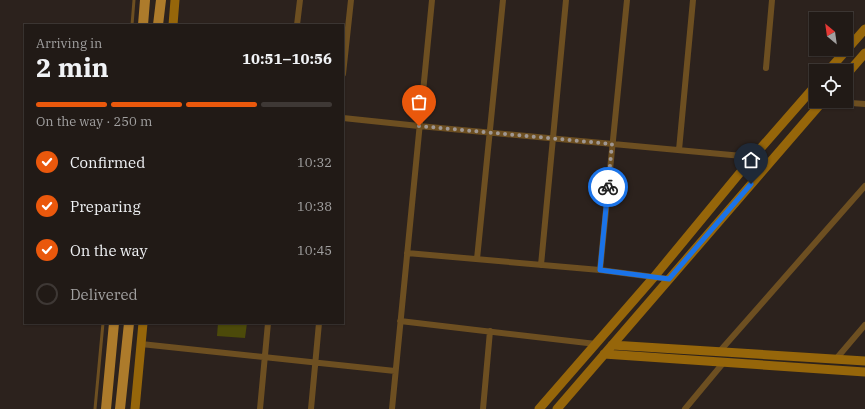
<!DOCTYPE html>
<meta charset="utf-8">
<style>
:root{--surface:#211a16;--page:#2d2723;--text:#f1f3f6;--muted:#a2a1a1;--line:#3e3835;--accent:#ea580c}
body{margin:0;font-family:"IBM Plex Serif",serif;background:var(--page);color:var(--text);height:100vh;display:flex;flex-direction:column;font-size:15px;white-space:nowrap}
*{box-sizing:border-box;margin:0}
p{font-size:13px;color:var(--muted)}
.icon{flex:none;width:22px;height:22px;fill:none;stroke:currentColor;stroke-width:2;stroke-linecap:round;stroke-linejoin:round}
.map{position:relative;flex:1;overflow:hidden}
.panel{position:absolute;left:24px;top:24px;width:320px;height:300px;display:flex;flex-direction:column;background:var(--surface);border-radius:0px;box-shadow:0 1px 3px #0004,0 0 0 1px var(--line)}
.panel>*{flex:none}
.needle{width:26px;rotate:331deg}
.tools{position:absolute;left:809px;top:12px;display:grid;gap:8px}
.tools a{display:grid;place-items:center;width:44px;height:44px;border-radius:0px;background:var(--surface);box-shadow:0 1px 3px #0004,0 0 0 1px var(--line);font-size:20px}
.pin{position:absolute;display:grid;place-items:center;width:34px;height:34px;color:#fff;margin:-41px -17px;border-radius:50% 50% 50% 0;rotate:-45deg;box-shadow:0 0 4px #0007}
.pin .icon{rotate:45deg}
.courier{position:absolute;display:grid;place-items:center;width:40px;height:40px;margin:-20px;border:3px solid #1a73e8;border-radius:50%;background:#fff;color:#222;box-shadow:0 1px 5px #0007}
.headline em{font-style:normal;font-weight:700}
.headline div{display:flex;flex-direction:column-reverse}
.headline{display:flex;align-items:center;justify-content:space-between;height:68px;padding:0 12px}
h1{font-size:26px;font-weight:700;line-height:30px}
.bar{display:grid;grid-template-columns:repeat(4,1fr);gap:6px 4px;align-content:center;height:48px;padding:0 12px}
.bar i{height:5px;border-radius:3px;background:var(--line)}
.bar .current{background:var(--accent)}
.bar p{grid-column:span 4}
ol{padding:0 12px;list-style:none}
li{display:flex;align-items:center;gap:12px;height:44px}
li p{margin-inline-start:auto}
li .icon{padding:4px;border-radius:50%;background:var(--accent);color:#fff;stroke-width:4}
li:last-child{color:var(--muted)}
li i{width:22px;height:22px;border:2px solid var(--line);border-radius:50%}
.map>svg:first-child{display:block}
</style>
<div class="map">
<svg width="865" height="409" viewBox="0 0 865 409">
<rect width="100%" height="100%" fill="#2c221d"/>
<path fill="#4c4a0a" d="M218 323H247L245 338 217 336Z"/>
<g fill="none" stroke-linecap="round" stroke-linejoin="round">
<path stroke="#6d4f21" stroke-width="3" d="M132 25 134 0
M95 409 103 323"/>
<path stroke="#6d4f21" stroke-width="6" d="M297 25 300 0
M766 68 772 0
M343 74 351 0
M823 101 865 104
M343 118 419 126 753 157
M679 150 693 0
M407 253 600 270 669 279
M477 259 503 0
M541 265 566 0
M600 270 627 0
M400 321 596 344
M141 344 395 371
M720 351 865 186
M836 359 865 325
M260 409 268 323
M311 409 319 323
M392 409 432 0
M483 409 490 331
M685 409 724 362"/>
<path stroke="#96660a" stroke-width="9" d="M173 25 175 0
M828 71 865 29
M846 75 865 53
M612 345 865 361
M604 354 865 372
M135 409 143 323
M539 409 654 277 753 157 816 85
M557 409 823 101"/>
<path stroke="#ad7b2b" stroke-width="10" d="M143 25 145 0
M158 25 161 0
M106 409 114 323
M120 409 129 323"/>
</g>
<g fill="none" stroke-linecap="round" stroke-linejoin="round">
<path stroke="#9f9793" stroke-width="4" stroke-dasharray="0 7.2" d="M419 126 612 144 608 187"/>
<path stroke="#1a73e8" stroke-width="5" d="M608 187 600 270 669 279 751 184"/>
</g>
</svg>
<div class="tools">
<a><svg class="needle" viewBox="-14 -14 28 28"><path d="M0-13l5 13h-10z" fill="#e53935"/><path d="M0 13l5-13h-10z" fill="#a2a1a1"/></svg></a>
<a><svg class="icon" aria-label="locate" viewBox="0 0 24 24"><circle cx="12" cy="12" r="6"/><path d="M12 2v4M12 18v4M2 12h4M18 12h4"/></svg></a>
</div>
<div class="pin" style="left:419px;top:126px;background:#ea580c"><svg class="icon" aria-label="bag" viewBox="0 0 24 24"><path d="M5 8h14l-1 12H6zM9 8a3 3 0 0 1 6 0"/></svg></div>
<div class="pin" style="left:751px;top:184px;background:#1f2937"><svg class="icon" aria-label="home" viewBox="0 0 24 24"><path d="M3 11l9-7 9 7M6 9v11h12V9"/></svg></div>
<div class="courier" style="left:608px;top:187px"><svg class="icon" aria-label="bike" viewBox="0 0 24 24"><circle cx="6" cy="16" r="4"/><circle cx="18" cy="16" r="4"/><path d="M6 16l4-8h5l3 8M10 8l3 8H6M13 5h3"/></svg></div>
<section class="panel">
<div class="headline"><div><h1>2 min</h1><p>Arriving in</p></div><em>10:51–10:56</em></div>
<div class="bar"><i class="current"></i><i class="current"></i><i class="current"></i><i></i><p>On the way · 250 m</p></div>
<ol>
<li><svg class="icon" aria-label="check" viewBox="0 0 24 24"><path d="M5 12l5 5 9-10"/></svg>Confirmed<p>10:32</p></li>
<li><svg class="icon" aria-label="check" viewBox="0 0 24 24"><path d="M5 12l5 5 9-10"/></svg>Preparing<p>10:38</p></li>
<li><svg class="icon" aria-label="check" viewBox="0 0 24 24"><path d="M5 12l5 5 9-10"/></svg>On the way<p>10:45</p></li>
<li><i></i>Delivered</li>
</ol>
</section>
</div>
